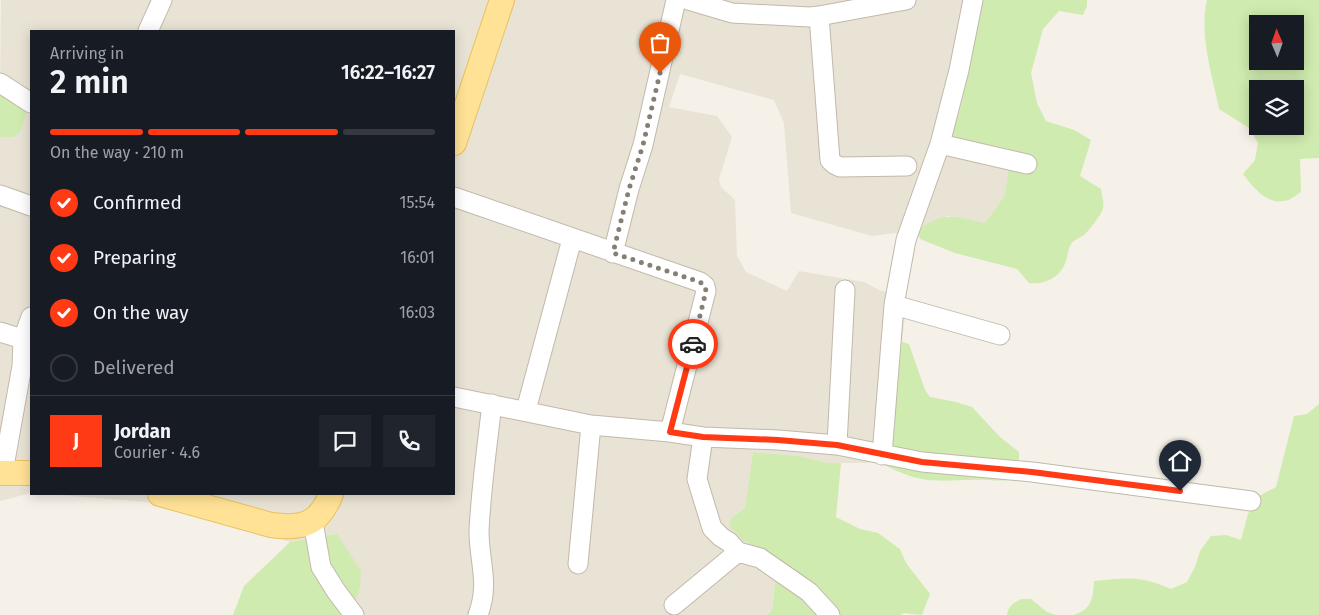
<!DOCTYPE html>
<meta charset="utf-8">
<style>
:root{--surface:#171b24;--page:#20242c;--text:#f1f3f6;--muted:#9ea1a6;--line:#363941;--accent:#ff3a14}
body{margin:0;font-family:"Fira Sans",sans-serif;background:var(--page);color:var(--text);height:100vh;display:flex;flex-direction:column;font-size:19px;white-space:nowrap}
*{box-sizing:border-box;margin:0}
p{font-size:16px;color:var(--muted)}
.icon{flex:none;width:28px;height:28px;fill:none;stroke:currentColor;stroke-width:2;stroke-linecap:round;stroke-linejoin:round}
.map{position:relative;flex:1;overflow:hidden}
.side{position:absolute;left:30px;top:30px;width:425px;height:465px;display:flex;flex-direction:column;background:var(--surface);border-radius:0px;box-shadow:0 2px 12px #0003}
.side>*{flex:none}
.needle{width:32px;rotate:358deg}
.fabs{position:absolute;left:1249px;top:15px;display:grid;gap:10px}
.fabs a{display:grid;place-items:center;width:55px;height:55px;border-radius:0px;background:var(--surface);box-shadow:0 2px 12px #0003;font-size:25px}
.pin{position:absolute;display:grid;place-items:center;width:42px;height:42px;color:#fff;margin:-51px -21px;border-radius:50% 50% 50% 0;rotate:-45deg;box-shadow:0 0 5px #0007}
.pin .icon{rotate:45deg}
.courier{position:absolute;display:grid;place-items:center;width:50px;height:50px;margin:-25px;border:4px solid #ff3a14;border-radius:50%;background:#fff;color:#222;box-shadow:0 1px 6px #0007}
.summary em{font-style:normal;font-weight:600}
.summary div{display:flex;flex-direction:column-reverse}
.summary{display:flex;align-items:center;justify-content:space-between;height:85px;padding:0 20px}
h1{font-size:32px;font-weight:600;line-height:38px}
.bar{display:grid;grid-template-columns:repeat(4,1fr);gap:8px 5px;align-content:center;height:60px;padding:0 20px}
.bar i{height:6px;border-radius:4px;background:var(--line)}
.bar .active{background:var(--accent)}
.bar p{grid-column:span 4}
.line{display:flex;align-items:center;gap:12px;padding:0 20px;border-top:1px solid var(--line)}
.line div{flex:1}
.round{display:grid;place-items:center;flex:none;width:52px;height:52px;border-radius:0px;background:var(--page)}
ol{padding:0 20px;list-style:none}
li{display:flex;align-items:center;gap:15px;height:55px}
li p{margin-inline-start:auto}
li .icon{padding:5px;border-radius:50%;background:var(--accent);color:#fff;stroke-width:4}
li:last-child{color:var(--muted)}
li i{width:28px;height:28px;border:2px solid var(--line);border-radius:50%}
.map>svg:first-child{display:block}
</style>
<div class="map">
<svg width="1319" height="615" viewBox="0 0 1319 615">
<rect width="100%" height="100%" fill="#f5f1e8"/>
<path fill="#e9e3d5" d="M1 0H968L978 8 962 103 952 136 1010 157 1005 195 985 223 948 216 918 230 872 236 791 213 784 123 774 100 680 74 669 107 717 116 732 137 719 179 721 187 735 200 737 256 746 272 787 291 799 271 864 282 879 290 907 297 893 422 877 438 869 463H829L799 456 753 452 745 508 731 518 778 559 772 610 767 615H350L337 534 290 542 169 504 48 494H454V31H31V493L0 501V137H13L0 91Z"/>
<path fill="#cfebaf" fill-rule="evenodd" d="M968 0H1087V6L1083 15 1059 11 1043 29 1031 73 1037 103 1046 121 1074 130 1091 140 1080 176 1101 189C1104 206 1106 208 1095 222 1092 226 1089 230 1085 234 1081 238 1073 239 1070 246 1068 250 1068 256 1066 261 1061 277 1045 285 1029 283L1017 269 955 253 920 239 918 230C945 210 954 217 985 223L1005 195 1010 157 952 136 962 103 978 9Z
M1207 0H1319V158L1300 159 1301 192C1297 194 1292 199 1288 200 1268 207 1253 187 1243 174L1255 160 1258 143 1249 128 1219 109C1212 74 1199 35 1207 0ZM1258 24H1295V61H1258ZM1258 89H1295V126H1258Z
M0 91 28 108 20 132 13 137H0Z
M902 342 909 344 925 390 930 397 956 402 972 407 1000 437 1019 452V478C1003 483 988 479 972 480 952 480 929 483 910 476 897 472 884 464 871 459L893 421Z
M1319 404V615H1073C1092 610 1093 598 1094 581 1128 578 1139 575 1171 589L1187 582 1195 567 1200 551 1211 536 1226 535 1241 540 1248 514 1259 496 1276 487 1294 416 1307 414Z
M753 452 799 456 829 463H841L836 517 860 529 878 533 900 549 906 563 930 594 922 615 904 613 901 615H767L772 610 778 559 743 540 730 527 731 518 745 508Z
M337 534 361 571 360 588 350 615H233L244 586 290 542Z
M1022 599H1031L1047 612 1056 615H1007C1008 606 1014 602 1022 599Z"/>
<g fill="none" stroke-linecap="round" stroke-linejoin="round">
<defs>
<path id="minor" d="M688 0 732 13 810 17 819 16 906 0
M819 16 830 160 834 164 840 167 907 166
M148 31 162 0
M0 83 31 103
M940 144 1027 164
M0 195 31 206
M454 197 700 282 705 286 706 291 670 432
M613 253 629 189 643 145 676 0
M894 305 1000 335
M0 332 23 339
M454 397 591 425 670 432 703 437 778 440 837 445 922 462 1032 472 1251 501
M526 410 572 239
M703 437 697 479 712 528 721 537 729 542 738 552 760 558 809 592 830 615
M837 445 845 290
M882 455 894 305 906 240 940 144 959 70 973 0
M3 472 22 366 23 339 31 317
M313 522 321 567 336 591 354 615
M578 564 591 425
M674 605 738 552
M478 615C490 583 479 562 479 531 481 489 487 446 492 404"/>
<path id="major" d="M454 143 502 0
M0 473H31
M160 494 271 525C302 529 319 525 331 494"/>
</defs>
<use href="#minor" stroke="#c1b9aa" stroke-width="21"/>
<use href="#major" stroke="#e9c261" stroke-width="26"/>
<use href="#minor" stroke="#fff" stroke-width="19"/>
<use href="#major" stroke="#ffe296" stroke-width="24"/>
</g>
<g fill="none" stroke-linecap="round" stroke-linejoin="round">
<path stroke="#857f74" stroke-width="5" stroke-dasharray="0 9" d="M660 73 643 145 629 189 613 253 700 282 705 286 706 291 693 344"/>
<path stroke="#ff3a14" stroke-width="6" d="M693 344 670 432 703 437 778 440 837 445 922 462 1032 472 1180 491"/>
</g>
</svg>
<div class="fabs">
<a><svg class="needle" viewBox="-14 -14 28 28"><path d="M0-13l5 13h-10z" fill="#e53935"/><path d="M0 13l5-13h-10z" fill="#9ea1a6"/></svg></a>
<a><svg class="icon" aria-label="layers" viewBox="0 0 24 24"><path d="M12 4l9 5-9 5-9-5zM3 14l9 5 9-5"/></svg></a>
</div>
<div class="pin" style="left:660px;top:73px;background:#ea580c"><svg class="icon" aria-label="bag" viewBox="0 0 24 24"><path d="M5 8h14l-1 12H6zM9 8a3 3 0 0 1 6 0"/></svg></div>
<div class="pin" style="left:1180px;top:491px;background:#1f2937"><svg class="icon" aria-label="home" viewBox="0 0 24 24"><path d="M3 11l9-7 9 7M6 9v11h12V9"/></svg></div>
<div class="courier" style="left:693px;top:344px"><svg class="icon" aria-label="car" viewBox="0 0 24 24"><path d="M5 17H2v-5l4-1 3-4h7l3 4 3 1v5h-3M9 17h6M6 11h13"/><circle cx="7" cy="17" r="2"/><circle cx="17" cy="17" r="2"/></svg></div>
<section class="side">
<div class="summary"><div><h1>2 min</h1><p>Arriving in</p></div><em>16:22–16:27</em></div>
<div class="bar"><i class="active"></i><i class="active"></i><i class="active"></i><i></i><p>On the way · 210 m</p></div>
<ol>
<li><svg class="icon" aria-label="check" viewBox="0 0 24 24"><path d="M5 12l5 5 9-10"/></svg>Confirmed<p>15:54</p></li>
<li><svg class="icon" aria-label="check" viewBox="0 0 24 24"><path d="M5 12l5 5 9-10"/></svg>Preparing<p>16:01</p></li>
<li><svg class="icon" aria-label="check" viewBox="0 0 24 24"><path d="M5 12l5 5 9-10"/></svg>On the way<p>16:03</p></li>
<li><i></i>Delivered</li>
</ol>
<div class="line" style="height:90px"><b class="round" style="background:var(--accent);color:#fff">J</b><div><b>Jordan</b><p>Courier · 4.6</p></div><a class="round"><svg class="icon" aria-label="chat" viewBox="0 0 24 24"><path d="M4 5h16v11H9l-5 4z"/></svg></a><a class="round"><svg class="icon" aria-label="phone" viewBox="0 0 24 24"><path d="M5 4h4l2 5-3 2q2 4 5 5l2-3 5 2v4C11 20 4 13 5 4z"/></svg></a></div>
</section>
</div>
